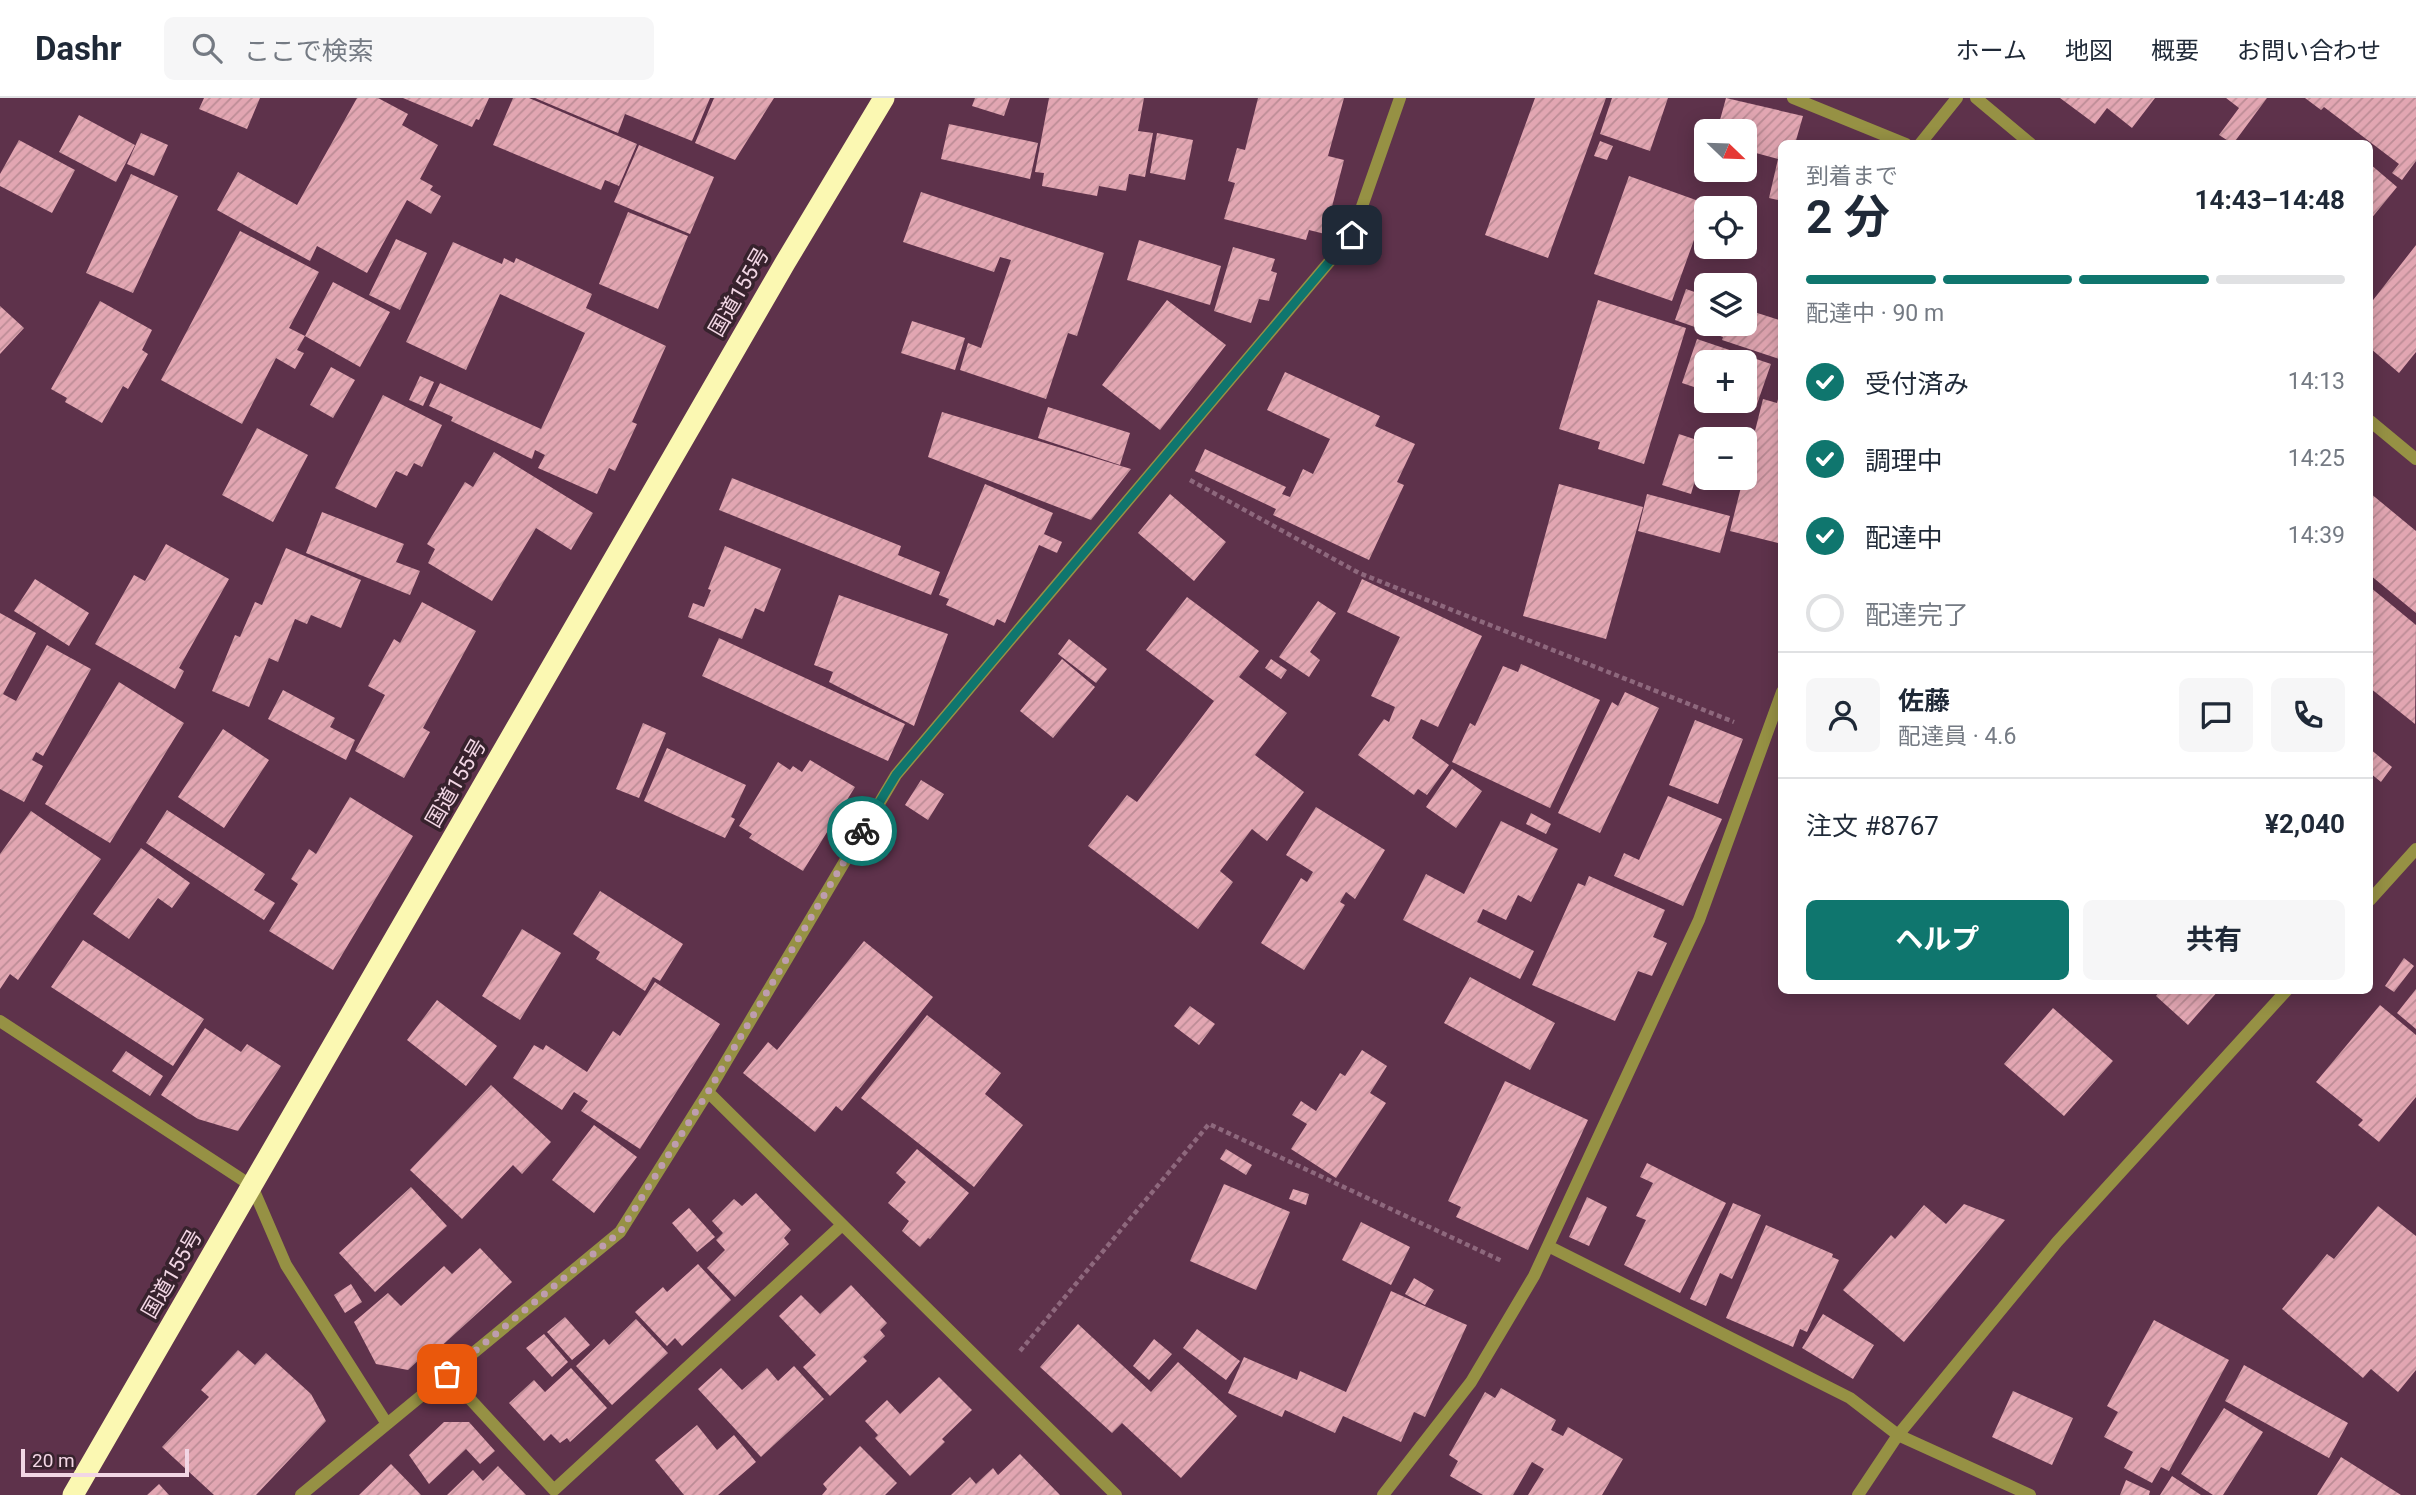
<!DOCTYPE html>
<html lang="ja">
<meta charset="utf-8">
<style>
:root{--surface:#fff;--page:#f6f6f7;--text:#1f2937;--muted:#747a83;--line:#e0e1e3;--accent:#0f766e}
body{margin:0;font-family:Roboto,"Noto Sans JP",sans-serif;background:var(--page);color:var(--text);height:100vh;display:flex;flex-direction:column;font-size:26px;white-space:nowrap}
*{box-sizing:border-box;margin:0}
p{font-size:23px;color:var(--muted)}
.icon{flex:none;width:38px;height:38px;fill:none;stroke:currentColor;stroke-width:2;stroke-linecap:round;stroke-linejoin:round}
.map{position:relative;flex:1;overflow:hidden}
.side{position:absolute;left:1778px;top:42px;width:595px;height:854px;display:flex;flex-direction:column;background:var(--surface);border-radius:10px;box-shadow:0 4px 18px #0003}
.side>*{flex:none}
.needle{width:46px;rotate:113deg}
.tools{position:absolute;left:1694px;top:21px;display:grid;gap:14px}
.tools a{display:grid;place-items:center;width:63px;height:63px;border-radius:10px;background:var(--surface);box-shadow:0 4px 18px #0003;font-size:35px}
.scale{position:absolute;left:21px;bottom:18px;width:168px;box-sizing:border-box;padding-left:7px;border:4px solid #f2d6e4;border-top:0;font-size:19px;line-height:24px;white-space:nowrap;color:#f2d6e4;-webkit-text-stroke:5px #37222d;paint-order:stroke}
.pin{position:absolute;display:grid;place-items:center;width:60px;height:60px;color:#fff;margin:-30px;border-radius:14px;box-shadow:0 4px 10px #0006}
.courier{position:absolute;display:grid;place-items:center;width:70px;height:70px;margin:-35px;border:5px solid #0f766e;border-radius:50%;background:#fff;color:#222;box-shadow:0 2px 9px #0007}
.overview em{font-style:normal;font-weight:700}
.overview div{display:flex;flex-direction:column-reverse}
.overview{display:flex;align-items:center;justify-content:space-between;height:119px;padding:0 28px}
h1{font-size:46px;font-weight:700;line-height:52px}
.bar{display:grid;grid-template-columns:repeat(4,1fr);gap:10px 7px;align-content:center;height:84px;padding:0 28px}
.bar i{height:9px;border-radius:5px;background:var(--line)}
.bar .selected{background:var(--accent)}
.bar p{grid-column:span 4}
.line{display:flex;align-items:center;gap:18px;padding:0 28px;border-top:2px solid var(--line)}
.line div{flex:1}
.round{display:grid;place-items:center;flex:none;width:74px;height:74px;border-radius:10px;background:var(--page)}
ol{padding:0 28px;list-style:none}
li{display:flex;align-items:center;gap:21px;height:77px}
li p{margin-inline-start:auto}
li .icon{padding:7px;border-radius:50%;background:var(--accent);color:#fff;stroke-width:4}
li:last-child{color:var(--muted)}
li i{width:38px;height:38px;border:4px solid var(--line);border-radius:50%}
.action{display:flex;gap:14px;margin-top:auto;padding:14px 28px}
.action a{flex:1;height:80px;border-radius:10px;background:var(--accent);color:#fff;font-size:28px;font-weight:700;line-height:80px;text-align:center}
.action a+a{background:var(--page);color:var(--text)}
header{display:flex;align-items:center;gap:42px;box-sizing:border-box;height:98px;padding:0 35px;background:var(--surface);border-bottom:2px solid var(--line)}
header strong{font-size:33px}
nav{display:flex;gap:38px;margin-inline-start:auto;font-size:24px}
.search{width:490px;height:63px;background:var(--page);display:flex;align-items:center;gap:18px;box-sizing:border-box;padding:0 24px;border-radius:10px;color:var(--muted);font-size:26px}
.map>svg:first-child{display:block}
</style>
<header>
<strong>Dashr</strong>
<div class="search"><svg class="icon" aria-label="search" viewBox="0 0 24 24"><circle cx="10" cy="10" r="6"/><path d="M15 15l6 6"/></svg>ここで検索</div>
<nav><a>ホーム</a><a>地図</a><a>概要</a><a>お問い合わせ</a></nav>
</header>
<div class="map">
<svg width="2416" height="1397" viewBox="0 0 2416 1397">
<defs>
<pattern id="building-hatch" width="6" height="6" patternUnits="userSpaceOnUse" patternTransform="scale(1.75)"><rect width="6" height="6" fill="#e2a6b2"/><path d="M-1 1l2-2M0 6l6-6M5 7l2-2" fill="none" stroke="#bc8c96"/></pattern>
</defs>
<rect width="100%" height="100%" fill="#5e324b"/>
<path fill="url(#building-hatch)" d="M204 0H260L247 31 199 11Z
M357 0H378L408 16 402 27 438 47 420 81 433 88 430 92 441 98 431 116 407 102 367 175 317 148 310 163 217 112 238 74 297 107Z
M403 0H489L479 22 476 21 472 29Z
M513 0H529L637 46 619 88 605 82 601 92 493 47Z
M535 0H710L692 43 625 16 618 35Z
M714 0H774L735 62 695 45Z
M975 0H1010L1004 18 972 8Z
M1049 0H1144L1138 33 1153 35 1145 79 1129 76 1126 93 1099 88 1097 98 1042 88 1044 75 1035 74Z
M1258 0H1344L1328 58 1344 62 1325 136 1309 132 1306 142 1224 121 1235 85 1228 83 1237 50 1245 52Z
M1535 0H1606L1548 160 1485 137Z
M1612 0H1668L1650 53 1600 36Z
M1726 0 1803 18 1795 46H1782V103L1769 100 1778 61 1745 52V33H1717Z
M2060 0H2155L2132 30 2107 10 2095 26Z
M2226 0H2267L2233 46 2219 37 2239 10Z
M2305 0H2416V63L2402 82 2392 75 2399 66 2324 9 2321 12Z
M79 17 135 47 116 84 59 54Z
M949 26 1038 45 1030 81 941 61Z
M141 35 168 47 154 78 127 66Z
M1157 35 1193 42 1185 82 1150 75Z
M19 42 75 72 52 115 0 88V76Z
M1600 43 1613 48 1607 62 1594 58Z
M639 47 714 79 690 136 614 104Z
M2370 66 2397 89 2370 122Z
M131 76 178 98 133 195 86 175Z
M1629 78 1707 106 1672 203 1594 176Z
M921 94 1104 155 1077 238 1068 235 1046 301 960 272 968 245 981 250 1011 162 1000 159 994 174 903 144Z
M628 114 688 138 658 211 599 186Z
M240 133 319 174 289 230 305 238 297 252 304 255 295 271 276 260 242 326 161 282Z
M396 141 427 155 400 212 369 197Z
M1139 142 1221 168 1210 207 1127 182Z
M453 144 502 166 504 160 514 165 516 160 592 196 586 210 666 248 632 324 637 326 615 373 609 370 597 396 538 370 545 357 535 352 532 361 451 323 453 319 429 308 440 285 541 331 585 235 500 196 466 272 406 244Z
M2416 147V254L2399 275 2370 250V206Z
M1233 149 1275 161 1271 173 1277 175 1269 203 1259 201 1251 225 1214 213Z
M333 184 390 214 360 269 305 238Z
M1686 191 1706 198V226H1745V211L1782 223V262L1722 242 1723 239 1675 222Z
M1167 202 1226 247 1160 332 1102 287Z
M1598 202 1686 230 1644 366 1598 351 1600 344 1559 331Z
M100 203 152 232 142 252 148 256 128 291 123 288 102 325 65 304 67 300 51 291Z
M0 208 24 230 0 256Z
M912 223 965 240 955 272 901 255Z
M1697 241 1771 266 1756 309 1738 303H1745V264H1706V293L1682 285Z
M331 269 355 282 333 320 310 307Z
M1285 274 1380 318 1375 328 1415 346 1397 384 1404 387 1369 462 1273 417 1276 411 1195 373 1205 351 1286 389 1282 396 1290 399 1303 371 1313 376 1330 341 1267 312Z
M420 278 434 284 423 308 409 302Z
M1781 289H1782V446L1730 433 1763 301 1777 305Z
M383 297 442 327 422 369 414 365 407 378 396 373 376 410 335 390Z
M1048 309 1130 335 1120 367 1038 340Z
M942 314 1131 371 1091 422 928 359Z
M257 330 308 357 273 424 222 397Z
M1679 336 1706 345 1691 396 1662 387Z
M494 354 593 415 571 452 536 430 492 503 428 465 435 451 427 446 465 384 473 389Z
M732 380 901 448 898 457 940 474 931 497 719 412Z
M985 386 1053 415 1044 436 1062 444 1057 455 1039 447 1005 525 997 521 994 528 946 507 949 501 939 497Z
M1559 386 1643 409 1606 541 1523 518Z
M2370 395 2416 433V515L2370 477Z
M1170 396 1226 444 1194 483 1138 435Z
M1647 396 1730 418 1720 455 1638 433Z
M322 414 404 446 396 464 420 473 410 497 306 455Z
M166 446 229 481 179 570 184 573 175 591 95 546 134 477 145 483Z
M725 448 781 471 764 514 755 510 742 541 688 519 693 505 704 509 711 492 708 491Z
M286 450 361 482 341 530 311 517 307 526 295 521 278 564 269 560 249 609 212 593 235 537 240 539 255 504 262 507Z
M35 481 89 515 69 548 14 513Z
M1362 481 1482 538 1438 629 1421 621 1412 640 1449 667 1427 697 1418 691 1414 697 1358 657 1384 621 1389 624 1395 609 1371 598 1400 539 1347 514Z
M2370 489 2416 527 2415 626 2370 590Z
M839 497 948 536 914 628 829 584 833 574 814 567Z
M1187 499 1259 553 1239 579 1287 615 1255 657 1304 694 1267 743 1252 731 1220 773 1233 784 1198 831 1088 748 1127 697 1137 704 1214 603 1146 552Z
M1318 503 1336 515 1310 554 1320 562 1309 579 1279 559Z
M422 504 476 533 423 630 430 634 404 680 355 653 385 597 368 588 394 541 400 545Z
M0 515 36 535 3 596 16 603 47 547 91 571 43 658 36 654 32 662 43 668 24 704 0 691Z
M719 540 905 626 888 663 702 578Z
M1069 541 1107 571 1096 585 1058 556Z
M1062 561 1095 589 1053 640 1020 613Z
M1271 561 1287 572 1281 581 1265 570Z
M1521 566 1600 602 1550 710 1452 664 1470 625 1475 628 1503 568 1518 574Z
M119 584 184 625 110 745 45 706Z
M283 592 335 620 330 629 355 642 346 662 268 621Z
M1625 594 1659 610 1600 735 1558 715 1612 604 1618 608Z
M1695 622 1743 641 1718 706 1669 687Z
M643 625 666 635 639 700 616 691Z
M223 631 269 662 224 730 178 699Z
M667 650 746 687 731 719 735 721 725 740 644 703Z
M2370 651 2392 669 2381 684 2370 675Z
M810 662 855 689 803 773 749 740 752 736 739 728 778 664 790 672 793 668 802 674Z
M1452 671 1482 693 1456 730 1426 709Z
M921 682 944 696 928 722 905 707Z
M1668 698 1722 721 1683 808 1614 778 1624 755 1639 762Z
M350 699 413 738 333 872 269 833 298 786 291 781 309 751 316 756Z
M1316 709 1385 752 1355 801 1346 794 1340 804 1345 807 1304 872 1261 845 1301 780 1307 784 1313 774 1286 757Z
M167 712 265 776 254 792 275 805 264 822 146 745Z
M31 713 101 761 18 882 10 876 0 891V756Z
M1531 715 1551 726 1546 736 1526 726Z
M1501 723 1558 751 1531 804 1518 797 1506 822 1483 811 1477 824 1534 853 1520 881 1403 822 1426 776 1464 796Z
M141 750 190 785 172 810 158 800 129 841 93 816Z
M1589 778 1665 812 1653 839 1667 845 1652 878 1638 873 1615 923 1532 887 1578 785 1585 788Z
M600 793 683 846 660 883 653 879 645 893 596 861 600 854 573 836Z
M522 831 561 855 520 922 482 898Z
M83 842 204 921 173 968 51 889Z
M864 843 933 899 842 1013 836 1008 815 1034 743 975 768 944 777 952Z
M2404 860 2414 868 2394 894 2385 888Z
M1470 879 1555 925 1530 972 1444 925Z
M655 884 720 926 640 1051 581 1013 588 1003 574 994 562 1012 513 980 534 947 543 952 546 947 587 974 613 933 620 938Z
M2416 891V931L2397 915Z
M2161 892H2219L2188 927 2156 898Z
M437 902 497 948 466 988 407 942Z
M2380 907 2416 937V999L2379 1044 2358 1027 2363 1022 2316 984Z
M1190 908 1215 926 1199 947 1174 928Z
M2053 910 2113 963 2064 1018 2004 966Z
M927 917 1001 975 985 996 1023 1027 974 1089 861 1000Z
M205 930 241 954 247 946 281 968 238 1033 198 1021 161 997Z
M1362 952 1387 968 1370 995 1386 1005 1336 1080 1291 1051 1307 1026 1292 1017 1301 1003 1316 1013 1340 975 1345 978Z
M126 953 163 978 150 998 112 973Z
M1505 983 1588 1022 1528 1152 1456 1119 1461 1109 1448 1103Z
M491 987 551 1044 522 1076 513 1067 462 1121 410 1072Z
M594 1027 637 1059 594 1115 552 1082Z
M917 1051 969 1095 930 1141 928 1140 920 1149 902 1133 909 1123 888 1105 906 1084 896 1075Z
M1226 1051 1252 1067 1246 1077 1220 1061Z
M1647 1065 1726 1105 1680 1195 1624 1167 1646 1122 1636 1118 1653 1085 1640 1079Z
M1224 1086 1290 1114 1256 1192 1190 1163Z
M411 1089 447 1128 375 1194 339 1155Z
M1293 1091 1309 1096 1306 1107 1289 1101Z
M756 1095 791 1132 784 1140 789 1146 735 1199 707 1170 725 1152 716 1142 723 1135 712 1123 734 1101 742 1108Z
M1587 1099 1607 1109 1589 1148 1569 1139Z
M1733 1105 1761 1117 1732 1181 1720 1175 1706 1208 1690 1201Z
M1964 1106 2005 1122 1904 1244 1843 1192 1891 1137 1895 1141 1924 1107 1946 1126Z
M2378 1108 2416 1138V1272L2398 1294 2371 1271 2363 1280 2282 1211 2327 1156 2334 1161Z
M689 1110 715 1139 697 1154 672 1125Z
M1361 1124 1410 1149 1391 1187 1342 1162Z
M1766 1127 1833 1156 1832 1159 1839 1162 1807 1234 1800 1231 1793 1249 1726 1220Z
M480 1150 512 1184 425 1263 421 1260 408 1272 376 1266 354 1224 388 1195 401 1208 444 1168 452 1176Z
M698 1166 731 1202 682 1248 675 1240 667 1248 635 1214 663 1189 667 1194Z
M1414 1180 1434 1192 1425 1207 1405 1196Z
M351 1186 362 1204 345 1215 334 1197Z
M851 1187 887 1225 880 1232 885 1238 863 1259 867 1263 830 1298 803 1269 816 1257 779 1218 801 1197 820 1216Z
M1391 1193 1467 1227 1425 1319 1414 1314 1401 1344 1343 1318 1335 1335 1285 1312 1282 1319 1228 1295 1244 1259 1297 1282 1300 1273 1346 1294Z
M1823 1216 1874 1247 1853 1281 1802 1250Z
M565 1219 590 1247 572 1262 547 1234Z
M636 1221 668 1255 612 1307 576 1268 604 1241 609 1247Z
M2154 1222 2229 1262 2169 1373 2161 1369 2152 1385 2124 1370 2133 1354 2104 1339 2118 1314 2107 1308Z
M1078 1226 1151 1294 1178 1264 1237 1318 1181 1380 1122 1325 1112 1335 1040 1269Z
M1197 1231 1240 1263 1226 1282 1183 1250Z
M544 1236 568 1264 552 1279 526 1250Z
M1154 1241 1172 1256 1149 1282 1133 1268Z
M238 1252 255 1267 266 1255 311 1296 326 1323 256 1397H214L162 1349 209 1299 201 1292Z
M2244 1267 2348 1325 2329 1360 2225 1303Z
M794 1268 824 1301 761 1359 698 1291 721 1270 742 1292 767 1270 778 1283Z
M571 1270 607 1310 570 1344 567 1340 560 1345 551 1336 544 1343 509 1305 534 1282 545 1294Z
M939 1279 972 1312 942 1341 945 1344 910 1378 875 1340 878 1337 865 1323 887 1302 900 1316Z
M1501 1290 1556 1322 1551 1332 1563 1338 1568 1329 1623 1361 1602 1397H1528L1544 1371 1532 1364 1513 1397H1483L1450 1378 1458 1363 1449 1357 1485 1294 1495 1300Z
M2013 1293 2073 1320 2052 1367 1992 1339Z
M2224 1310 2263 1334 2223 1397H2213L2181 1376Z
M444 1324H469L495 1353 480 1366 466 1351 429 1386 409 1357Z
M697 1327 717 1352 734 1337 756 1364 718 1397H684L655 1362Z
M860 1348 897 1385 885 1397H822L827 1391 823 1386Z
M1020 1356 1060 1397H951L970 1379 976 1386 993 1370 998 1377Z
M2341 1359 2401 1397H2317Z
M391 1366 421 1397H359Z
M498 1368 526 1397H447L473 1372 483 1383Z
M2172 1378 2201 1397H2160Z
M2126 1382 2150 1393 2149 1397H2120Z
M159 1386 169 1397H147Z"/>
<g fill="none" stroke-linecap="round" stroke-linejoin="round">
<path stroke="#8e687d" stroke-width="4.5" stroke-dasharray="5 3.5" stroke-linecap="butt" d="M1190 382 1359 475 1734 624
M1020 1253 1209 1026 1502 1163"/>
<path stroke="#969144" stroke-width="12" d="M1793 0 1906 46
M1976 0 2031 46
M1920 46 1957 0
M2370 323 2416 361
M2370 802 2416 751
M0 923 252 1088 286 1167 387 1326
M708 994 1116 1397
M1548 1148 1850 1300 1898 1337 2030 1397
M447 1276 554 1392 842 1127
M301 1397 620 1134 708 994 896 677 1352 137 1400 0
M1383 1397 1471 1284 1534 1178 1699 822 1782 594
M1858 1397 1898 1337 2057 1144 2287 892"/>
<path stroke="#fbf8b2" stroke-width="21" d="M73 1397 785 165 884 0"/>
</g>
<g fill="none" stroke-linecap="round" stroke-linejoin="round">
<path stroke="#be9dae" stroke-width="7" stroke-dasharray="0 12.6" d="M447 1276 620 1134 708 994 862 733"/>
<path stroke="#0f766e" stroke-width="9" d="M862 733 896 677 1352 137"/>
</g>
<g text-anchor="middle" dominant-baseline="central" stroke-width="7" stroke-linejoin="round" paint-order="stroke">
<g font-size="21" fill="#f2d6e4" stroke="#37222d">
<text transform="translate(739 194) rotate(-60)">国道155号</text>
<text transform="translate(456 685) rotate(-60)">国道155号</text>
<text transform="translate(172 1176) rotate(-60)">国道155号</text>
</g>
</g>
</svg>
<div class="tools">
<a><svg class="needle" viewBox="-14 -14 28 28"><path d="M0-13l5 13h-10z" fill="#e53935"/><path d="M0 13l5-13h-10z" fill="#747a83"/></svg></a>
<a><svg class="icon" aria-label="locate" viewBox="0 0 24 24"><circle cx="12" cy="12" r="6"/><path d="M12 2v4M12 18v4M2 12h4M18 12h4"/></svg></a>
<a><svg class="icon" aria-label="layers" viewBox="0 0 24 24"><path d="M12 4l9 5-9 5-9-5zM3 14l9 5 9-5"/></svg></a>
<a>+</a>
<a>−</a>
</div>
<div class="scale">20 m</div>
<div class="pin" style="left:447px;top:1276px;background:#ea580c"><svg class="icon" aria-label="bag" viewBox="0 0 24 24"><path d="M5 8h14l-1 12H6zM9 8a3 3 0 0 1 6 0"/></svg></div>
<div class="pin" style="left:1352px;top:137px;background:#1f2937"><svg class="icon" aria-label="home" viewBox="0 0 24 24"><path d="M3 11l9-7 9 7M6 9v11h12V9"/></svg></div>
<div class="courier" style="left:862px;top:733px"><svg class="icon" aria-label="bike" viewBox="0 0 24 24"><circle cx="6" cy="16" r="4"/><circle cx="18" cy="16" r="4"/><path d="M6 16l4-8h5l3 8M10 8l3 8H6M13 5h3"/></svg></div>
<section class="side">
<div class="overview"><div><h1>2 分</h1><p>到着まで</p></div><em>14:43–14:48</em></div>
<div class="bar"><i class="selected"></i><i class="selected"></i><i class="selected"></i><i></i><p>配達中 · 90 m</p></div>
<ol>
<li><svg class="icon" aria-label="check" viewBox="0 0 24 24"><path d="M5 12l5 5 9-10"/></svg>受付済み<p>14:13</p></li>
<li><svg class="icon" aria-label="check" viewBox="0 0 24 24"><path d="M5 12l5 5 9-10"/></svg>調理中<p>14:25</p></li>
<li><svg class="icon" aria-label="check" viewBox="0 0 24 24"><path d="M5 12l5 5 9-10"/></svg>配達中<p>14:39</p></li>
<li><i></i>配達完了</li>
</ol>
<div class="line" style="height:126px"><a class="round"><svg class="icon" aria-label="person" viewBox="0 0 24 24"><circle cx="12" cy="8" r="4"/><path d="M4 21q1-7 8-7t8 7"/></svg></a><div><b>佐藤</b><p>配達員 · 4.6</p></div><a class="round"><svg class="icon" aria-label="chat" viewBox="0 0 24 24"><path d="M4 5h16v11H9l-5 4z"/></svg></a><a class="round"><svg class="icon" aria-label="phone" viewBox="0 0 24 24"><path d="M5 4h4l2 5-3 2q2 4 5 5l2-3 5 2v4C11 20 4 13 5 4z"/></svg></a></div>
<div class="line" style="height:91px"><div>注文 #8767</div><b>¥2,040</b></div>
<div class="action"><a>ヘルプ</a><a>共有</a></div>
</section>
</div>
